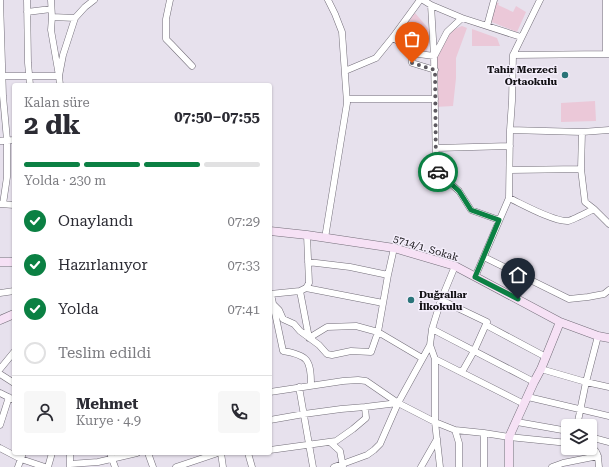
<!DOCTYPE html>
<html lang="tr">
<meta charset="utf-8">
<style>
:root{--surface:#fff;--page:#f7f7f7;--text:#2b2b33;--muted:#7c7c81;--line:#e1e1e2;--accent:#0b8043}
body{margin:0;font-family:"Roboto Serif",serif;background:var(--page);color:var(--text);height:100vh;display:flex;flex-direction:column;font-size:15px;white-space:nowrap}
*{box-sizing:border-box;margin:0}
p{font-size:13px;color:var(--muted)}
.icon{flex:none;width:22px;height:22px;fill:none;stroke:currentColor;stroke-width:2;stroke-linecap:round;stroke-linejoin:round}
.map{position:relative;flex:1;overflow:hidden}
.side{position:absolute;left:12px;top:83px;width:260px;height:372px;display:flex;flex-direction:column;background:var(--surface);border-radius:4px;box-shadow:0 1px 3px #0004}
.side>*{flex:none}
.fabs{position:absolute;left:561px;top:419px;display:grid;gap:8px}
.fabs a{display:grid;place-items:center;width:36px;height:36px;border-radius:4px;background:var(--surface);box-shadow:0 1px 3px #0004;font-size:20px}
.pin{position:absolute;display:grid;place-items:center;width:34px;height:34px;color:#fff;margin:-41px -17px;border-radius:50% 50% 50% 0;rotate:-45deg;box-shadow:0 0 4px #0007}
.pin .icon{rotate:45deg}
.courier{position:absolute;display:grid;place-items:center;width:40px;height:40px;margin:-20px;border:3px solid #0b8043;border-radius:50%;background:#fff;color:#222;box-shadow:0 1px 5px #0007}
.head em{font-style:normal;font-weight:700}
.head div{display:flex;flex-direction:column-reverse}
.head{display:flex;align-items:center;justify-content:space-between;height:68px;padding:0 12px}
h1{font-size:26px;font-weight:700;line-height:30px}
.bar{display:grid;grid-template-columns:repeat(4,1fr);gap:6px 4px;align-content:center;height:48px;padding:0 12px}
.bar i{height:5px;border-radius:3px;background:var(--line)}
.bar .current{background:var(--accent)}
.bar p{grid-column:span 4}
.line{display:flex;align-items:center;gap:10px;padding:0 12px;border-top:1px solid var(--line)}
.line div{flex:1}
.round{display:grid;place-items:center;flex:none;width:42px;height:42px;border-radius:4px;background:var(--page)}
ol{padding:0 12px;list-style:none}
li{display:flex;align-items:center;gap:12px;height:44px}
li p{margin-inline-start:auto}
li .icon{padding:4px;border-radius:50%;background:var(--accent);color:#fff;stroke-width:4}
li:last-child{color:var(--muted)}
li i{width:22px;height:22px;border:2px solid var(--line);border-radius:50%}
.map>svg:first-child{display:block}
</style>
<div class="map">
<svg width="609" height="467" viewBox="0 0 609 467">
<rect width="100%" height="100%" fill="#e7e1ed"/>
<path fill="#ebc8d8" d="M494 2 499 3 498 5 513 12 516 6 526 12 517 32 489 21Z
M415 13 433 34 425 55 411 53 395 39Z
M462 26 467 28 456 58V78L453 106 435 107 434 56 450 31Z
M472 29 497 38 500 46H472Z
M595 101 596 121 561 122V103Z"/>
<g fill="none" stroke-linecap="round" stroke-linejoin="round">
<defs>
<path id="street" d="M0 0 3 96 7 140V177L3 204
M27 0 28 63 30 85
M170 0 166 19V39L171 44 192 66
M423 0 431 5 462 18 447 32 435 55
M606 0V54
M431 5 434 56 436 171 459 191 471 210 499 220
M27 12 51 9
M52 17 75 18
M462 18 521 37
M487 26 494 0
M393 37 411 53 434 56
M411 53 412 63 435 70
M513 55 609 54
M345 71 376 58 393 37 420 0
M0 76H59L51 30 52 17 51 0
M60 85 59 76 63 55 75 18 85 7 94 0
M347 99H435
M510 130 582 132 609 130
M582 132 581 169 585 202 594 209
M0 141 14 140
M436 148 510 146
M510 170 581 169
M509 198C522 204 554 222 568 221 573 220 588 212 594 209L609 224
M0 204 14 205
M307 235 309 283 306 288 300 291 309 338 327 327 356 326 378 332 422 358
M325 238 347 103 342 32 335 14 328 0
M484 257 569 299 588 297 604 294 609 290
M308 262 350 267 388 275
M475 277 509 198 510 130 512 101 513 55 540 0
M306 288 383 303
M0 293 14 291
M270 294 300 291
M271 294 283 351C308 355 311 360 311 385
M441 300 487 322 474 351 462 372
M273 304 279 310 283 319 294 324 300 331 319 345 327 354 332 355 351 351 371 352 378 332 388 275 394 248
M486 325 546 357
M432 329 534 382
M435 359 524 404
M0 369 14 352
M541 369 586 382 609 387
M0 374 14 383
M299 387 313 467
M270 392 343 381 358 380 366 381 398 403 435 422 455 430 484 433V467
M0 393 14 400
M528 397 609 416
M270 420 304 414 341 409 365 407 398 403
M517 422 568 431
M0 425 9 397
M577 426 586 382 598 336
M455 430 459 443V467
M484 433 509 437 568 443
M590 437 609 442
M330 442 340 451 343 467
M590 447C599 450 598 459 599 467
M0 448 21 459 45 467
M270 450 336 441 353 429 366 418 365 407
M110 453 115 467
M148 453 153 467
M221 453 223 467
M248 453 252 467
M70 464 98 462 137 453
M18 467 23 453
M48 467 52 453
M70 467V453
M176 467 218 453
M334 467 367 455 374 450 380 444 398 403 430 345
M421 467 437 439
M440 467 435 422V359L430 345 432 329 441 300 455 266
M552 467 563 463 598 456"/>
<path id="secondary" d="M270 231 307 235 394 248 455 266 560 322 598 336 609 338
M0 262H14
M0 320 14 314
M509 467V437L534 382 541 369 560 322"/>
</defs>
<use href="#street" stroke="#736e79" stroke-width="7"/>
<use href="#secondary" stroke="#736e79" stroke-width="9"/>
<use href="#street" stroke="#fff" stroke-width="6"/>
<use href="#secondary" stroke="#f6e1f5" stroke-width="8"/>
</g>
<g fill="none" stroke-linecap="round" stroke-linejoin="round">
<path stroke="#5d5960" stroke-width="4" stroke-dasharray="0 7.2" d="M412 63 435 70 436 171 438 172"/>
<path stroke="#0b8043" stroke-width="5" d="M438 172 459 191 471 210 499 220 475 277 518 299"/>
</g>
<g fill="#2a7479" stroke="#f4eefb" stroke-width="1.5">
<circle cx="565" cy="75" r="4"/>
<circle cx="411" cy="300" r="4"/>
</g>
<g text-anchor="middle" dominant-baseline="central" stroke-width="3" stroke-linejoin="round" paint-order="stroke">
<g font-size="10" font-weight="bold" fill="#121014" stroke="#f4eefb" text-anchor="end">
<text x="557" y="69">Tahir Merzeci<tspan x="557" dy="12">Ortaokulu</tspan></text>
<text x="419" y="294" text-anchor="start">Duğrallar<tspan x="419" dy="12">İlkokulu</tspan></text>
</g>
<g font-size="10" fill="#121014" stroke="#f4eefb">
<text transform="translate(426 248) rotate(17)">5714/1. Sokak</text>
</g>
</g>
</svg>
<div class="fabs">
<a><svg class="icon" aria-label="layers" viewBox="0 0 24 24"><path d="M12 4l9 5-9 5-9-5zM3 14l9 5 9-5"/></svg></a>
</div>
<div class="pin" style="left:412px;top:63px;background:#ea580c"><svg class="icon" aria-label="bag" viewBox="0 0 24 24"><path d="M5 8h14l-1 12H6zM9 8a3 3 0 0 1 6 0"/></svg></div>
<div class="pin" style="left:518px;top:299px;background:#1f2937"><svg class="icon" aria-label="home" viewBox="0 0 24 24"><path d="M3 11l9-7 9 7M6 9v11h12V9"/></svg></div>
<div class="courier" style="left:438px;top:172px"><svg class="icon" aria-label="car" viewBox="0 0 24 24"><path d="M5 17H2v-5l4-1 3-4h7l3 4 3 1v5h-3M9 17h6M6 11h13"/><circle cx="7" cy="17" r="2"/><circle cx="17" cy="17" r="2"/></svg></div>
<section class="side">
<div class="head"><div><h1>2 dk</h1><p>Kalan süre</p></div><em>07:50–07:55</em></div>
<div class="bar"><i class="current"></i><i class="current"></i><i class="current"></i><i></i><p>Yolda · 230 m</p></div>
<ol>
<li><svg class="icon" aria-label="check" viewBox="0 0 24 24"><path d="M5 12l5 5 9-10"/></svg>Onaylandı<p>07:29</p></li>
<li><svg class="icon" aria-label="check" viewBox="0 0 24 24"><path d="M5 12l5 5 9-10"/></svg>Hazırlanıyor<p>07:33</p></li>
<li><svg class="icon" aria-label="check" viewBox="0 0 24 24"><path d="M5 12l5 5 9-10"/></svg>Yolda<p>07:41</p></li>
<li><i></i>Teslim edildi</li>
</ol>
<div class="line" style="height:72px"><a class="round"><svg class="icon" aria-label="person" viewBox="0 0 24 24"><circle cx="12" cy="8" r="4"/><path d="M4 21q1-7 8-7t8 7"/></svg></a><div><b>Mehmet</b><p>Kurye · 4.9</p></div><a class="round"><svg class="icon" aria-label="phone" viewBox="0 0 24 24"><path d="M5 4h4l2 5-3 2q2 4 5 5l2-3 5 2v4C11 20 4 13 5 4z"/></svg></a></div>
</section>
</div>
